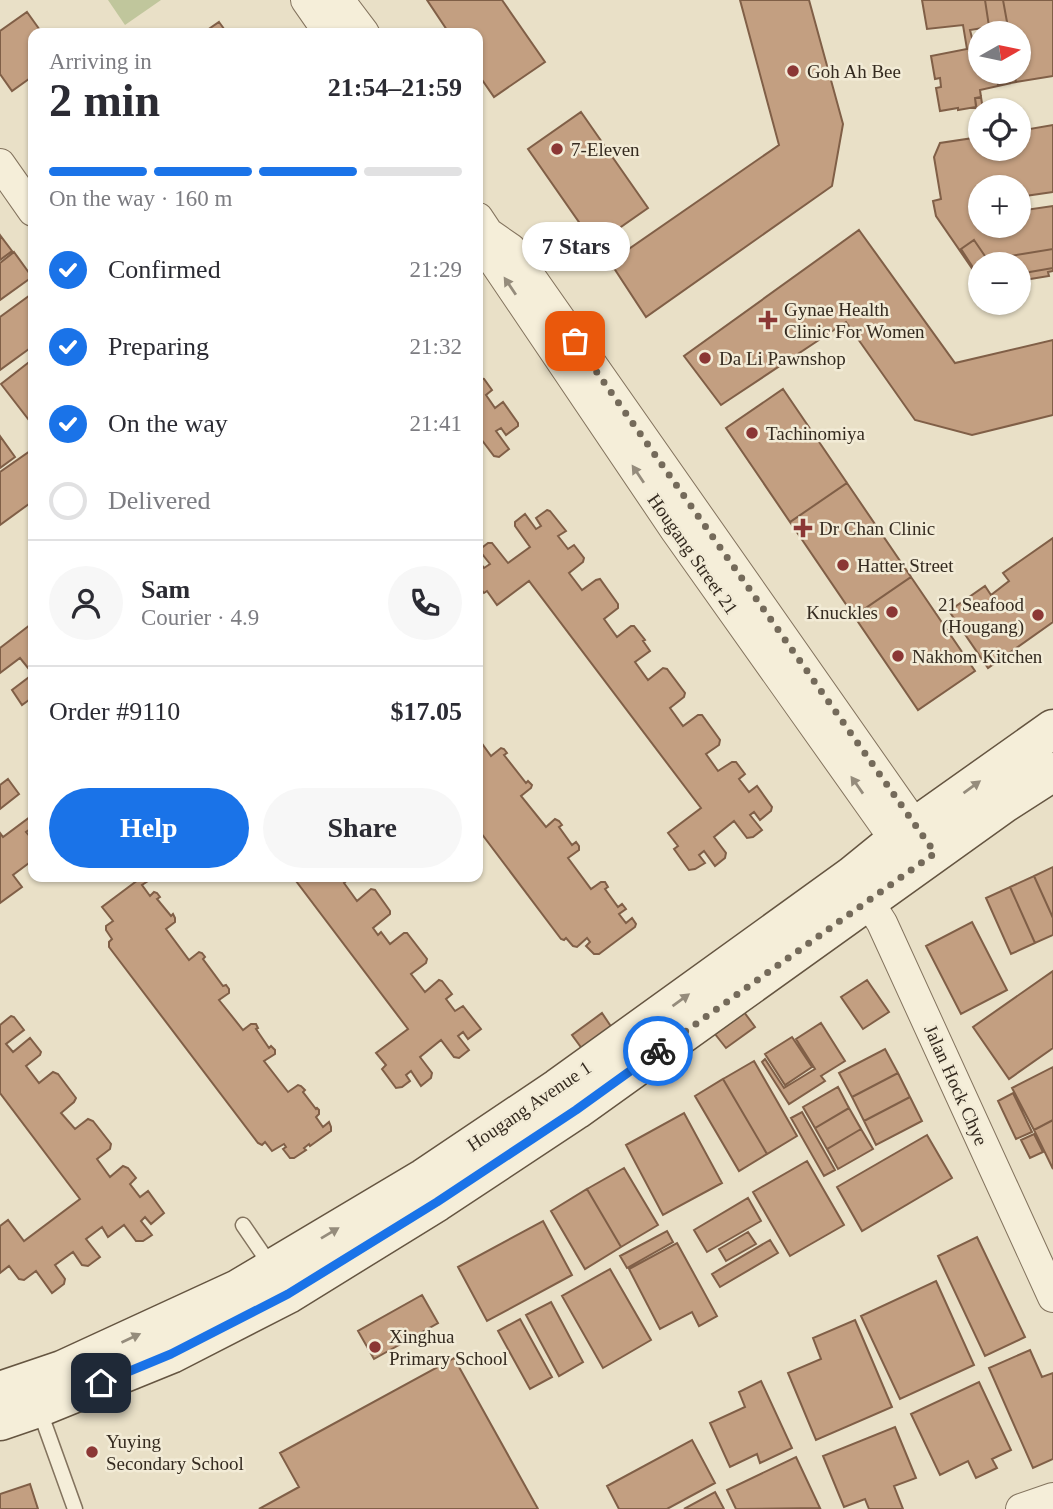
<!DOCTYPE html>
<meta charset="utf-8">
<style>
:root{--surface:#fff;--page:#f7f7f7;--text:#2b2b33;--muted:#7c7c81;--line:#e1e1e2;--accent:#1a73e8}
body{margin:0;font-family:"Times New Roman",serif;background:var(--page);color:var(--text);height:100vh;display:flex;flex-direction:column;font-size:26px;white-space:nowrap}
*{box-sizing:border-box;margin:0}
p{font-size:23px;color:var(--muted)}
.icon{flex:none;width:38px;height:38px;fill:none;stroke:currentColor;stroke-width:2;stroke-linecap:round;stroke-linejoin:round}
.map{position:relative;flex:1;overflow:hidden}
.panel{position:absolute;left:28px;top:28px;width:455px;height:854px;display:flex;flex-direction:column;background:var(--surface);border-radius:14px;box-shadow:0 2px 5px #0004}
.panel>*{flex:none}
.needle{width:46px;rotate:81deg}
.controls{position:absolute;left:968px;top:21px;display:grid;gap:14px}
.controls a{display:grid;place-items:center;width:63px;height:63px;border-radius:50%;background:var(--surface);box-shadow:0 2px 5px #0004;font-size:35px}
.pin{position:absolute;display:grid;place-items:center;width:60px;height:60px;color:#fff;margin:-30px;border-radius:14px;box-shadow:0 4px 10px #0006}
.courier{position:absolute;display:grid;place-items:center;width:70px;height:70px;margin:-35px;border:5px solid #1a73e8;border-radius:50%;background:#fff;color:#222;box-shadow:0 2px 9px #0007}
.bubble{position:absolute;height:49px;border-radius:24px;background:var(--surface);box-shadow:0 2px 5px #0004;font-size:23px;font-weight:700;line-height:49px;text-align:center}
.overview em{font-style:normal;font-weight:700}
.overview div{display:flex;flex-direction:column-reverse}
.overview{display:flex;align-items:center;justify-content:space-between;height:119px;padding:0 21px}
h1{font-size:46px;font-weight:700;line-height:52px}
.bar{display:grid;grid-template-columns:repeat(4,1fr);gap:10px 7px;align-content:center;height:84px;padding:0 21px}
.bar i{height:9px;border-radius:5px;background:var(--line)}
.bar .current{background:var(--accent)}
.bar p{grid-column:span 4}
.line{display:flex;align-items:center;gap:18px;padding:0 21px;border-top:2px solid var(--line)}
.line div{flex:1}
.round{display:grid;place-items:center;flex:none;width:74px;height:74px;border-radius:37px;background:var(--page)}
ol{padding:0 21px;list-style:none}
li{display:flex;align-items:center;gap:21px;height:77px}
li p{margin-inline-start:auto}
li .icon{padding:7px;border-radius:50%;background:var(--accent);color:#fff;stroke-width:4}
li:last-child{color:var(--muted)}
li i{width:38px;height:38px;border:4px solid var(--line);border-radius:50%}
.action{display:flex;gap:14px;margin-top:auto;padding:14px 21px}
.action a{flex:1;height:80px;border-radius:42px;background:var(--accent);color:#fff;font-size:28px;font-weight:700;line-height:80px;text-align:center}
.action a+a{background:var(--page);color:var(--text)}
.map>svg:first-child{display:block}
</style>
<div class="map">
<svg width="1053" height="1509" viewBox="0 0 1053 1509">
<rect width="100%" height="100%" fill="#e9e0c7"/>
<path fill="#c0c69c" d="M108 0H161L125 25Z"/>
<path fill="#c39f81" stroke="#805f47" stroke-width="2" d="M427 0H502L545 62 494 97 478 74V33H449Z
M740 0H809L843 124 832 186 646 317 610 262 779 145Z
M922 0H1003L1007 22 989 25V27L970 30 973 42 980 41V72H1014L1016 82 980 90 981 97 975 98 976 107 958 110V108L940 111 936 88 941 87 940 78 935 79 931 56 967 49 963 25 927 29Z
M985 0H1053V76L998 85 996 72H1018V33H990Z
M27 12 42 33H33V76L12 91 0 74V31Z
M219 22 227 33H203Z
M981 97 983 110H980V131L975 98Z
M581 112 648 208 595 245 528 149Z
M1053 125V192L1018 197V187H980V226H1018V211L1053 206V268L1018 274V264H980V280L936 216 933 201 941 199 934 157 940 143 980 137V149H1018V131Z
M859 230 955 363 1053 340V415L972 435 915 420 846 322 721 405 684 356Z
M0 235 12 251 0 260Z
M974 240 987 259 974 269 961 249Z
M1053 249V271L1048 272 1049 276 1018 281V264H993L992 259Z
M14 252 32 277 0 300V263Z
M33 293V346L0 370V317Z
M33 359V423L32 424 1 384Z
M479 378 484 379 492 390 486 395 495 408 503 402 518 423V426L506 435 501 428 496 431 509 449 499 457 494 456 481 439 478 441Z
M783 389 847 483 790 522 726 428Z
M0 436 15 457 0 468Z
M33 449V501L0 525V472Z
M847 483 911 577 854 616 790 522Z
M547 510 550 511 566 531 558 536 568 549 574 545 584 558 583 562 569 573 582 590 596 580 600 579 618 604V608L604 619 617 637 631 626H634L645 640 643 641 650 651 635 662 648 680 663 668 667 669 685 693 684 697 670 708 683 726 698 715H702L720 740 719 745 706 754 718 771 732 762H736L745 774 739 779 749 792 757 786 772 807 771 811 760 820 754 812 750 815 762 830 753 837 747 838 734 821 714 837 726 853 725 858 715 866 704 851 699 855 705 863 695 869 689 870 674 849 678 846 668 833 701 808 529 581 497 605 487 591 484 593 478 585V562L479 561 484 568 490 564 479 550 488 543H492L508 563 530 547 515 526V522L525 514 536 529 541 526 536 518Z
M1053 538V622L988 668 949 611 985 586 991 595 1009 581 1003 573Z
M911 577 975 671 918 710 854 616Z
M30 625 33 630V697L22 705 12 690 33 674 20 658 0 673V648Z
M478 738 491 756 501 748 504 749 507 753 504 755 526 783 528 781 532 785 531 788 521 796 546 827 555 819 559 821 562 825 559 827 572 845 576 842 579 846V850L568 858 591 889 601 882H605L608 887 605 889 618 907 622 904 626 909 619 914 626 923 632 918 636 924 635 927 599 954H594L586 946 590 942 587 938 577 947 573 946 566 938 564 940 561 939 478 829Z
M8 779 19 794 0 809V785Z
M30 817 33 821V827L26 832 32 839 33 838V860L13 875 22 887 0 903V833L3 837Z
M1053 867V918L1034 876Z
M1034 876 1053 918V935L1035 943 1010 887Z
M142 877H145L148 881 142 885 150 896 154 892 157 893 160 897 157 899 171 916 173 914 175 918V922L166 929 189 960 199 952 202 953 205 957 203 959 223 986 226 985 229 989V993L219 1000 243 1030 251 1024H256L258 1028 256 1029 269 1048 271 1046 275 1050V1054L264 1061 288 1092 298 1085 301 1086 305 1090 303 1092 316 1109 317 1108 319 1110V1114L316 1117 323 1127 329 1122 331 1127V1131L310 1146 309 1144 304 1148 306 1150 294 1158H290L283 1149 286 1147 284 1144 272 1151 265 1142 262 1145 258 1143 109 947V942L112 939 106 930V926L113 921 102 907Z
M293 877H351L344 883 357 901 371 889 375 890 390 911V914L373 928 378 935 381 932 390 944 404 933H407L427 959 426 963 411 974 425 992 439 980 442 981 452 994 446 999 455 1011 463 1006 481 1029 468 1039 463 1032 458 1036 469 1050 459 1058 454 1057 441 1040 420 1057 432 1073 431 1078 421 1086 411 1071 406 1075 410 1081 402 1087 396 1088 382 1069 386 1065 376 1053 408 1029Z
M1010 887 1035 943 1011 954 986 898Z
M972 922 1007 990 961 1014 926 946Z
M1053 971V1048L1009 1079 973 1027Z
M867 980 889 1012 863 1029 841 997Z
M744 1012 755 1027 726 1048 715 1034Z
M602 1013 612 1028 583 1050 572 1035Z
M11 1016 14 1017 24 1030 6 1044 13 1052 30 1038 41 1052 40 1055 26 1066 39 1083 53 1072 58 1074 76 1098 74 1102 61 1113 75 1129 88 1119 93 1121 111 1144 110 1149 97 1159 110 1177 123 1166 128 1168 136 1178 130 1184 140 1197 148 1191 164 1213 151 1224 145 1217 141 1221 152 1235 143 1241H136L124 1225 108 1237 102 1227 86 1239 100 1257 88 1266 82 1265 73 1252 55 1265 65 1279 64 1284 52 1293 36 1271 24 1280 19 1279 9 1266 0 1273V1226L8 1220 24 1241 80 1199 0 1093V1025Z
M821 1023 845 1061 821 1076 825 1081 789 1104 762 1062 765 1059 784 1088 815 1069 796 1039Z
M792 1037 812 1067 785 1085 765 1054Z
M885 1049 898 1073 852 1097 839 1073Z
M754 1061 797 1136 767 1154 723 1079Z
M1053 1067V1120L1034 1130 1012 1088Z
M898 1073 910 1097 864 1121 852 1097Z
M723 1079 767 1154 739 1171 695 1096Z
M838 1087 849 1108 815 1128 803 1107Z
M1013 1093 1032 1132 1016 1139 998 1101Z
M910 1097 922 1121 876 1145 864 1121Z
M849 1108 861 1129 827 1149 815 1128Z
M802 1112 835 1170 824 1176 791 1118Z
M684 1113 722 1183 663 1215 626 1145Z
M1053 1120V1169L1034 1130Z
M861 1129 873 1149 838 1169 827 1149Z
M1034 1134 1043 1152 1030 1158 1021 1140Z
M927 1135 952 1178 862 1231 837 1187Z
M807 1161 844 1225 790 1256 753 1192Z
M624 1168 658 1225 621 1247 587 1189Z
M587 1189 621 1247 585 1269 551 1211Z
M748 1198 761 1221 707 1252 694 1230Z
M543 1221 572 1275 487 1321 458 1267Z
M667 1231 673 1242 627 1268 620 1256Z
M748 1232 756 1244 726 1261 719 1249Z
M977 1237 1025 1337 985 1356 938 1256Z
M770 1240 778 1253 720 1287 712 1274Z
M677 1243 717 1316 699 1326 692 1312 660 1329 629 1269Z
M610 1269 651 1340 603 1368 562 1296Z
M936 1281 974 1365 900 1399 861 1316Z
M422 1295 438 1323 374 1359 358 1331Z
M551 1302 583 1362 559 1376 526 1315Z
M520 1319 552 1377 530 1389 498 1331Z
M855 1320 892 1407 816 1440 788 1373 821 1359 813 1338Z
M1030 1350 1042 1377 1053 1373V1459L1033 1468 989 1368Z
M454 1358 538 1509H259L299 1487 280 1453Z
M761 1381 792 1448 760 1463 757 1454 730 1467 710 1423 745 1407 739 1392Z
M979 1382 1011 1450 992 1459 997 1468 976 1478 968 1461 940 1475 911 1414Z
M895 1427 916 1478 894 1486 903 1509H869L865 1499 844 1507 823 1456Z
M692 1440 715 1483 667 1509H619L607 1486Z
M796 1457 820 1508 736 1509 727 1490Z
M30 1484 38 1509H0V1494Z
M715 1492 724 1509H684Z"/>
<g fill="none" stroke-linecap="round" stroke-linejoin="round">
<defs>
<path id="service" d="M243 1225 271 1266
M39 1409 75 1509"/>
<path id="minor" d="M306 0 329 33
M339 0 364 33
M0 164 33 211
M478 218 488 233 511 249 928 844
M488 233 493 260 676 531 908 858
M856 882 882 923 1053 1297
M1021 1509 1053 1498"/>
<path id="secondary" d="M0 1391 62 1370 238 1289 424 1178 558 1088 852 876 895 841 1053 729
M0 1421 38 1408 171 1354 288 1294 437 1202 576 1110 1003 804 1053 772"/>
</defs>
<use href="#service" stroke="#83735e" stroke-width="17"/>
<use href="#minor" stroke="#83735e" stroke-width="32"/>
<use href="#secondary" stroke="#655541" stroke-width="41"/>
<use href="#service" stroke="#f5eed9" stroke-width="14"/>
<use href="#minor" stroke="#f5eed9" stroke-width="30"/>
<use href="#secondary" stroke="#f5eed9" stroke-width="38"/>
</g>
<defs><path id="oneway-solid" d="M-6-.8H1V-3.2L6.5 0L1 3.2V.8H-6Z" transform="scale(1.75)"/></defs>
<g fill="#958c7c">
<use href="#oneway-solid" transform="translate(510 286) rotate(-124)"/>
<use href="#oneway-solid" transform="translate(638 474) rotate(-124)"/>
<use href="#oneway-solid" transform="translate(857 785) rotate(-125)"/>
<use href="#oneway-solid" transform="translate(972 787) rotate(-36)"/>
<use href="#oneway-solid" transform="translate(681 1000) rotate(-36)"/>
<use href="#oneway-solid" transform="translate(330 1233) rotate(-31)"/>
<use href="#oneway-solid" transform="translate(131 1338) rotate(-25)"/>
</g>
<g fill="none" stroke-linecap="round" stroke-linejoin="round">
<path stroke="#746a5a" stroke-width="7" stroke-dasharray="0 12.6" d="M575 341 935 853 658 1051"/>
<path stroke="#1a73e8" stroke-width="9" d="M101 1383 171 1354 288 1294 437 1202 576 1110 658 1051"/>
</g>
<g fill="#8b3735" stroke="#f2ebd6" stroke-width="2.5">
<circle cx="793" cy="71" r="7"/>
<circle cx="557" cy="149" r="7"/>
<path d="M764.5 309.5h7v7h7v7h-7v7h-7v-7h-7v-7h7z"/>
<circle cx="705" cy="358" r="7"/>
<circle cx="752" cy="433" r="7"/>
<path d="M799.5 517.5h7v7h7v7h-7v7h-7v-7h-7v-7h7z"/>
<circle cx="843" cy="565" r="7"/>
<circle cx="892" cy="612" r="7"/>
<circle cx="1038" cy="615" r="7"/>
<circle cx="898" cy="656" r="7"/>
<circle cx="375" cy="1347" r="7"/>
<circle cx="92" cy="1452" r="7"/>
</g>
<g text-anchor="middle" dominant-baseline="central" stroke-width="5" stroke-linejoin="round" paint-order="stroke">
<g font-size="19" fill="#352b20" stroke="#f2ebd6" text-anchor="start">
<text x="807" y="71">Goh Ah Bee</text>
<text x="571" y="149">7-Eleven</text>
<text x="784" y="309">Gynae Health<tspan x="784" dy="22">Clinic For Women</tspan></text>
<text x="719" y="358">Da Li Pawnshop</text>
<text x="766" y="433">Tachinomiya</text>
<text x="819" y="528">Dr Chan Clinic</text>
<text x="857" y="565">Hatter Street</text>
<text x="1024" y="604" text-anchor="end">21 Seafood<tspan x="1024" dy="22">(Hougang)</tspan></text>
<text x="878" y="612" text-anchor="end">Knuckles</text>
<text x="912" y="656">Nakhom Kitchen</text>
<text x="389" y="1336">Xinghua<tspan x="389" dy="22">Primary School</tspan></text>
<text x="106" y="1441">Yuying<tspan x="106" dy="22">Secondary School</tspan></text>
</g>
<g font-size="19" fill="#352b20" stroke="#f2ebd6">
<text transform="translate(693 554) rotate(55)">Hougang Street 21</text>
<text transform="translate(956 1085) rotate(66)">Jalan Hock Chye</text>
<text transform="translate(529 1106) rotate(-34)">Hougang Avenue 1</text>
</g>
</g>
</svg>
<div class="controls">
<a><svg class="needle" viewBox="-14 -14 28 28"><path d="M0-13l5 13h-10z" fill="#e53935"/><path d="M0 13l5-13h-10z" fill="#7c7c81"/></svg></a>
<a><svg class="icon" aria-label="locate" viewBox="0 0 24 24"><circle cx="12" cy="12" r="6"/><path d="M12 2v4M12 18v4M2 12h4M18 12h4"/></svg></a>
<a>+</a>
<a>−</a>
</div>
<div class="pin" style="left:575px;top:341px;background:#ea580c"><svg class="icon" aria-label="bag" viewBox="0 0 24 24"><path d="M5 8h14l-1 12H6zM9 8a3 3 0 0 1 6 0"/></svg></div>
<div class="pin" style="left:101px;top:1383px;background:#1f2937"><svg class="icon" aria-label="home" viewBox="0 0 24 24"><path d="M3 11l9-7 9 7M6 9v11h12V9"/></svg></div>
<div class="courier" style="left:658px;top:1051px"><svg class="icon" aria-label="bike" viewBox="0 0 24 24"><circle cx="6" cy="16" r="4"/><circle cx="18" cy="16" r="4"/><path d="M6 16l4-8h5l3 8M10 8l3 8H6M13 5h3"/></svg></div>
<div class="bubble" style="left:522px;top:222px;width:108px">7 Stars</div>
<section class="panel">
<div class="overview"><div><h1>2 min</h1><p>Arriving in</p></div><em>21:54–21:59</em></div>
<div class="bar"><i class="current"></i><i class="current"></i><i class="current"></i><i></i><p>On the way · 160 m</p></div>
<ol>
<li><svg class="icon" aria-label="check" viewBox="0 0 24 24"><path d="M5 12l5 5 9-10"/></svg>Confirmed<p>21:29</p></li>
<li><svg class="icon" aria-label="check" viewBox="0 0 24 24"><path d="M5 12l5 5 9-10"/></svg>Preparing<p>21:32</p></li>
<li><svg class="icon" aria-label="check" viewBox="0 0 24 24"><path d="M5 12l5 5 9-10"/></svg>On the way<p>21:41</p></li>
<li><i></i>Delivered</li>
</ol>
<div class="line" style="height:126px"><a class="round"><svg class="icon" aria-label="person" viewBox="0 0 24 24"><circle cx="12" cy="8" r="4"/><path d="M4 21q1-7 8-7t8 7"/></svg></a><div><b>Sam</b><p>Courier · 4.9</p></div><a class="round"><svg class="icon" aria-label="phone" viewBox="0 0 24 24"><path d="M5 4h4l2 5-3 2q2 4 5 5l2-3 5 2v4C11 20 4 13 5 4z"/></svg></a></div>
<div class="line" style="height:91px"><div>Order #9110</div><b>$17.05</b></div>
<div class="action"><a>Help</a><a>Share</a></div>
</section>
</div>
